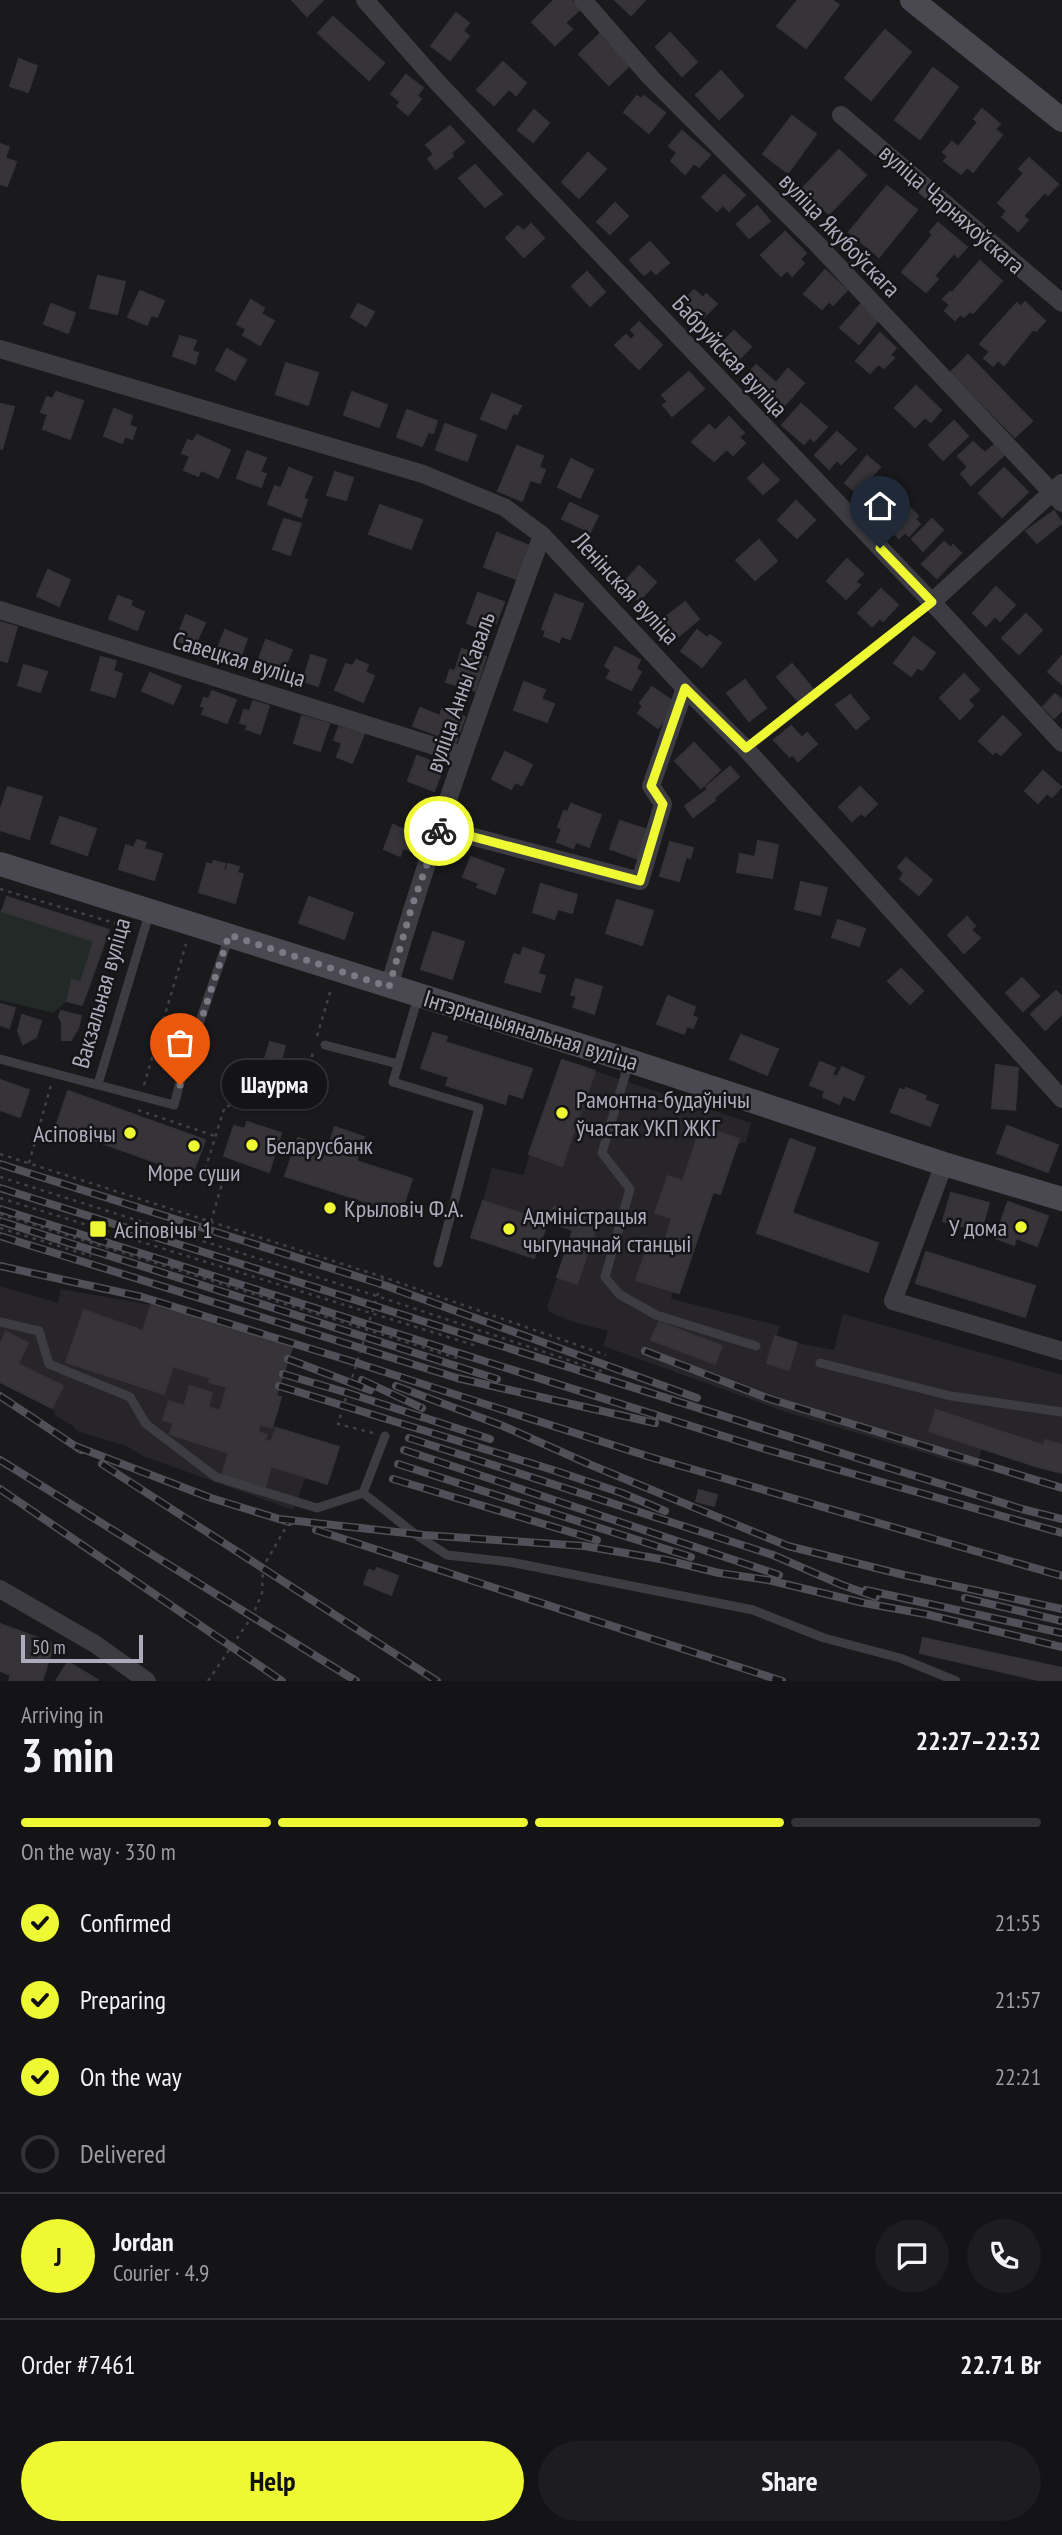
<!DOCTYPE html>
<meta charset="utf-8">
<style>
:root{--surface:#141315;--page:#1d1c1e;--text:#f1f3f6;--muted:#9d9ea0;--line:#333234;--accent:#eef934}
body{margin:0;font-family:"PT Sans Narrow",sans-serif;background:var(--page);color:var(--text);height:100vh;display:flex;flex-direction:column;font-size:26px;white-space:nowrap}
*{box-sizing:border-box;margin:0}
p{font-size:23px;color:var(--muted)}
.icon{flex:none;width:38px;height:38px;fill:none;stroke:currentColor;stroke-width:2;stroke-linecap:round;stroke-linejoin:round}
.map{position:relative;height:1681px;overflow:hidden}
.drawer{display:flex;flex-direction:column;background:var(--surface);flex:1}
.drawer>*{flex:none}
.scale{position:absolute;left:21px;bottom:18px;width:122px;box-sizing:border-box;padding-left:7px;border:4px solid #adacbc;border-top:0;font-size:19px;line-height:24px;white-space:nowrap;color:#adacbc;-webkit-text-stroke:5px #151417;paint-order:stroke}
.pin{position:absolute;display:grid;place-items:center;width:60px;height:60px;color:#fff;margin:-72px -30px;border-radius:50% 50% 50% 0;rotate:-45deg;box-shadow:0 0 7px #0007}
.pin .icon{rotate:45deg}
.courier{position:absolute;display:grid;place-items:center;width:70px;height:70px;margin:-35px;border:5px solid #eef934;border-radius:50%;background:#fff;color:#222;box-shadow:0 2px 9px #0007}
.bubble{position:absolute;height:49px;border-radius:24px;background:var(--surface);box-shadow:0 2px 5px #0004,0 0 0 2px var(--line);font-size:23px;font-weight:800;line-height:49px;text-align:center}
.head em{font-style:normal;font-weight:800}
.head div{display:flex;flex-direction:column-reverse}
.head{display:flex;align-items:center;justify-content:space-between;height:119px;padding:0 21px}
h1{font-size:46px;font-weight:800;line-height:52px}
.bar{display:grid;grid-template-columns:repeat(4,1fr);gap:10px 7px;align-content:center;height:84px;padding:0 21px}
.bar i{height:9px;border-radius:5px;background:var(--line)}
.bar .current{background:var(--accent)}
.bar p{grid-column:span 4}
.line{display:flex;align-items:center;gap:18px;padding:0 21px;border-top:2px solid var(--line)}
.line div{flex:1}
.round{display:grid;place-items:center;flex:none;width:74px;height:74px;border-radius:37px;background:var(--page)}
ol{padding:0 21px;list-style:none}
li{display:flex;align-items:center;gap:21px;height:77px}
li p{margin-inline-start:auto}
li .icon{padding:7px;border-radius:50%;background:var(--accent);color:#111;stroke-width:4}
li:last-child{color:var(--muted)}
li i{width:38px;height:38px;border:4px solid var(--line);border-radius:50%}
.button{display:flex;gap:14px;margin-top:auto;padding:14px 21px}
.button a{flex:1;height:80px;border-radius:42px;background:var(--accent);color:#111;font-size:28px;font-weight:800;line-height:80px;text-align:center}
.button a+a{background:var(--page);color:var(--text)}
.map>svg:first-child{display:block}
</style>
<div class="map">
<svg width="1062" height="1681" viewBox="0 0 1062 1681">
<rect width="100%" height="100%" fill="#1a191c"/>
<path fill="#272529" d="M562 1060 751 1123 746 1142 737 1144 713 1192 679 1293 673 1292 671 1299 780 1326 776 1337 797 1343 834 1350 843 1314 1062 1375V1473L982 1449 975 1468 789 1413 603 1346 608 1331 570 1321 550 1312 547 1307 573 1230 483 1201 492 1168 523 1175Z
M0 1286 58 1303 61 1289 151 1305 292 1348 276 1395 281 1397 272 1426 339 1447 327 1484 307 1474 293 1510 143 1456 126 1446 77 1431 72 1425 56 1416 52 1408 0 1382Z"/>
<path fill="#212a26" d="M0 910 94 941 81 982 72 980 67 1001 53 1013 0 1000Z"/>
<path fill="#363438" stroke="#353338" stroke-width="2" d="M292 0H323L307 16Z
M554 0H571L580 9 565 23 572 29 555 45 532 22Z
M615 0H645L631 15Z
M798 0H832L839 5 806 48 777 26Z
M456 13 469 23 463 31 469 36 450 60 431 46Z
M333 17 384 63 369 80 318 33Z
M885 30 911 52 871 100 845 78Z
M670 33 697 62 682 76 656 47Z
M600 34 630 65 609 85 579 54Z
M19 59 37 66 28 92 10 86Z
M503 62 526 83 516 95 509 89 494 105 477 90Z
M933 68 958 87 920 139 895 120Z
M721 71 743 96 719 119 696 95Z
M406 75 423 88 417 96 421 99 408 115 397 106 401 102 391 94Z
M637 96 642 99 644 96 665 113 649 133 624 112Z
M982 109 1000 124 995 129 1002 135 973 172 967 167 961 174 944 161 948 157 943 152 952 142 958 147 978 122 974 119Z
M534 110 549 123 533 142 518 130Z
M792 116 816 134 788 173 763 154Z
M450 126 464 142 451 153 453 156 436 169 428 159 434 154 426 145Z
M682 131 710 155 699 167 694 163 685 174 671 161 677 153 669 146Z
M0 144 9 147 5 158 16 162 7 186 0 184Z
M839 150 866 175 829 214 802 189Z
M588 153 606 169 579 198 562 182Z
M1029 158 1058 184 1048 195 1045 192 1023 216 1028 220 1018 231 1002 217 1007 211 998 203 1024 173 1019 169Z
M475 165 502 194 485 207 459 178Z
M724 175 745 195 729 211 723 205 717 211 702 197Z
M887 186 917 210 879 257 849 232Z
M615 203 628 216 610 234 597 222Z
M757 206 770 221 749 238 737 224Z
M938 223 967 247 958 257 954 253 934 276 938 279 926 292 902 272 933 235 930 232Z
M531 224 544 238 524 257 506 238 518 226 524 231Z
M785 232 806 253 800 259 804 263 792 276 787 270 781 276 761 255Z
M650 242 669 263 656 274 651 269 644 275 630 260Z
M980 261 1002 281 973 313 970 311 964 317 960 314 955 320 945 311 950 305 943 299 950 292 952 293Z
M825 270 847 290 833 305 829 301 822 309 804 294Z
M587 272 605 292 590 306 572 286Z
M98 276 125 282 117 314 90 308Z
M694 290 703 298 706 294 717 304 703 318 696 312 691 318 679 307Z
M140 291 164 301 157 317 151 315 147 325 128 317Z
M251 300 264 308 261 314 274 321 260 345 243 335 246 329 237 324Z
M1025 302 1045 321 1036 331 1033 329 1004 365 998 360 993 366 984 358 990 352 980 344 1017 303 1021 307Z
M862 303 880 318 859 344 840 328Z
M51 304 75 313 68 333 44 324Z
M358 304 374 312 366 326 351 317Z
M639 322 662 345 639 369 615 345 626 335 631 340 636 335 631 330Z
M734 331 751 347 731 367 714 351Z
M880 333 896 348 890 355 894 358 884 368 878 364 870 373 856 361Z
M180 336 196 341 192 351 198 353 195 364 173 356Z
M227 349 246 360 235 380 216 370Z
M968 355 1032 421 1015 437 951 372Z
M286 363 318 373 308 405 276 394Z
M756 365 776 383 788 369 804 383 784 406 780 403 773 410 741 382Z
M689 372 704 389 672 416 663 405 668 402 662 395Z
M916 386 941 410 931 422 925 417 915 427 895 408Z
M56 392 83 401 70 439 43 429 48 414 41 412 47 397 53 399Z
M352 392 387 405 379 427 344 415Z
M492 394 521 406 517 414 513 413 506 429 481 419Z
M1 404 14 407 2 449 0 448Z
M801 404 827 427 814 441 810 437 804 444 782 425Z
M114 409 132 416 129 425 136 428 132 439 125 436 122 443 104 436Z
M407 410 437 421 433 433 428 432 422 446 397 437Z
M729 417 744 433 739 437 745 443 733 455 727 449 714 461 692 442 709 425 715 431Z
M954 421 968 436 943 460 929 445Z
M445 424 476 435 467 461 436 450Z
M837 432 856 449 841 464 837 460 829 469 815 455Z
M197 435 230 450 218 478 201 470 198 476 184 470 190 456 182 453 188 440 193 442Z
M973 442 985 453 995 444 1004 455 971 485 961 474 968 467 958 456Z
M517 446 543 456 539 467 545 470 540 483 530 480 522 501 498 491Z
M247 451 266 458 260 472 266 474 261 487 237 478Z
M867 456 880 467 857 493 845 483Z
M571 459 593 470 580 498 558 487Z
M763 464 779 480 763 494 748 478Z
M289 468 312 477 303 499 307 500 301 517 268 504 275 486 281 488Z
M1004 468 1028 492 1002 517 979 493Z
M335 472 353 478 346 500 327 495Z
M796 501 815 520 797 538 778 520Z
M570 503 598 516 590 532 562 519Z
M906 504 918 516 915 519 920 524 909 536 905 532 899 538 886 526Z
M380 505 422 520 411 549 369 534Z
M1054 511 1062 523 1037 543 1026 531Z
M284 519 301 524 290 555 273 549Z
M932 519 943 530 923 551 912 539Z
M497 533 528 545 516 579 484 567Z
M759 540 777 561 755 580 736 560Z
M944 542 951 548 953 545 961 553 937 578 922 564Z
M847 559 863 574 855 582 860 585 846 599 827 581Z
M639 566 656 582 639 601 622 585Z
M48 570 70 580 59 606 37 596Z
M996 587 1015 605 1000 621 995 616 986 626 973 613Z
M881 589 898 605 883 621 880 618 872 626 858 613Z
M478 593 504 602 496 623 490 621 486 631 467 623Z
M555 594 583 604 570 639 561 636 559 642 544 636 546 630 542 629Z
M118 596 132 601 130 606 144 612 137 630 109 619Z
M685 602 699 619 676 638 661 621Z
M1026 614 1042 630 1019 654 1002 638Z
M186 615 205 623 194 647 176 640Z
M0 622 17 627 7 662 0 660Z
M225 630 247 639 239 661 216 653Z
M697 630 707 638 710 635 721 643 702 667 681 651Z
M914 637 935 653 922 670 918 667 911 676 894 663Z
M266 640 292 650 286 664 280 662 275 677 255 669Z
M615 647 640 660 636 669 641 672 631 690 607 678 611 670 605 666Z
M462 649 486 657 475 691 446 682 450 670 455 671Z
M311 655 326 660 318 686 303 681Z
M1062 656V684L1048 672Z
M101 657 116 661 113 671 122 674 115 697 91 690Z
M356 660 368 665 365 672 374 676 363 702 335 690 346 664 353 666Z
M792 664 813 689 798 701 777 677Z
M24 665 47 672 40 692 18 685Z
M150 673 181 686 173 704 142 691Z
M964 674 979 690 968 700 973 706 960 719 940 698Z
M745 680 766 708 749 721 727 693Z
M524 682 545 690 541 699 554 704 547 722 514 710Z
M652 687 677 704 658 728 638 713 643 706 640 703Z
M212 691 236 700 227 723 202 714 205 707 201 706 204 698 209 699Z
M1055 694 1062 700V710L1054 718 1043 707Z
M850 695 869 718 856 729 836 705Z
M253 701 269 706 260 734 246 729 248 725 240 723 244 710 250 711Z
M420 708 440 716 442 709 465 717 456 742 413 726Z
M302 716 329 724 320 751 294 743Z
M1003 716 1021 734 1001 755 995 751 993 754 979 741Z
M791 726 802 738 807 733 817 744 798 761 792 754 790 757 774 740Z
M339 727 364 734 352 763 337 757 342 743 334 740Z
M694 743 720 770 701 788 675 761Z
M505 752 532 765 522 785 515 782 511 789 492 779Z
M417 756 444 766 434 791 408 781Z
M730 767 739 777 715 797 706 787Z
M1043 771 1061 787 1052 797 1047 793 1038 803 1025 791Z
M8 787 42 797 29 839 0 830V811Z
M860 787 877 804 865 816 861 813 852 821 839 807Z
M707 790 715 800 693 817 685 806Z
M571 804 601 815 589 847 576 842 573 848 557 842 562 828 558 827 564 811 568 812Z
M60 817 96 829 87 855 51 843Z
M620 821 651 831 641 860 610 849Z
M393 825 422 837 415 853 403 848 400 856 384 849Z
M137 840 146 843 144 849 162 854 154 880 119 869 126 845 134 848Z
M758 841 778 845 772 878 737 872 740 854 755 857Z
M670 842 693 848 690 858 686 857 679 881 660 876Z
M471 857 504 869 495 894 477 887 479 883 463 877Z
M906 858 932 880 919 895 900 879 904 873 898 867Z
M214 861 225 864 223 870 226 871 228 864 239 867 237 873 243 874 235 903 199 892 207 863 212 865Z
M801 882 827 888 820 915 795 909Z
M541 884 577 895 572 913 558 909 554 919 533 912Z
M7 897 109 930 82 1005 67 1001 72 980 81 982 94 941 2 911Z
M309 897 353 913 344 939 299 923Z
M617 900 653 911 642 945 606 933Z
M967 917 975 926 971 930 980 938 964 953 948 935Z
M838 920 865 929 859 946 832 937Z
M433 932 464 942 452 979 421 969Z
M523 948 544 955 538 974 545 976 540 992 505 982 514 954 521 956Z
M901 969 923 991 910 1004 888 981Z
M1022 978 1039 996 1023 1011 1006 993Z
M576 979 602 987 594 1014 573 1007 577 996 571 995Z
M1056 991 1062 997V1014L1045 1030 1031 1014Z
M668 996 695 1007 692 1016 697 1018 693 1028 687 1026 684 1034 657 1024Z
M0 1004 15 1008 9 1028 0 1025Z
M61 1011 81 1016 78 1028 62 1023 59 1017Z
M22 1015 41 1021 36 1037 23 1044 18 1031Z
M62 1023 78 1028 71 1040H62Z
M433 1033 447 1037 445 1042 532 1069 522 1098 508 1093 505 1104 446 1085 449 1077 421 1068Z
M741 1035 778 1049 767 1075 730 1059Z
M270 1042 285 1046 275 1082 259 1078Z
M562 1060 595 1071 562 1166 529 1154Z
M820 1062 835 1068 832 1075 837 1077 842 1067 864 1077 854 1100 843 1095 839 1104 823 1097 825 1091 810 1085Z
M996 1065 1018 1068 1015 1110 992 1108Z
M0 1080 29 1090 20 1117 0 1110Z
M906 1088 926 1096 924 1100 938 1105 930 1126 891 1112 900 1089 905 1091Z
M68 1091 205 1140 192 1175 56 1127Z
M247 1122 281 1133 269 1172 224 1156 234 1126 245 1129Z
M701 1126 739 1139 720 1194 713 1192 679 1293 636 1280 649 1243 663 1247 672 1218 655 1213 668 1176 683 1181Z
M1007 1126 1058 1145 1048 1172 997 1153Z
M335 1127 364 1137 356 1161 412 1179 401 1213 285 1176 298 1138 321 1145 318 1154 325 1156Z
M790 1139 815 1148 792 1213 878 1243 868 1272 757 1233Z
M951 1193 989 1203 981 1231 943 1221Z
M483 1201 548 1222 534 1258 471 1237Z
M1008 1202 1048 1216 1037 1246 1016 1238 1014 1245 995 1238Z
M554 1207 598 1222 577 1284 557 1277 573 1230 548 1222Z
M926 1252 1035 1286 1025 1317 916 1283Z
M151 1305 292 1348 276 1396 281 1397 272 1428 260 1424 258 1432 267 1435 265 1440 271 1442 276 1428 339 1447 327 1484 271 1466 265 1488 222 1475 229 1453 170 1434 173 1423 163 1420 169 1401 184 1406 190 1386 212 1393 208 1407 220 1411 227 1387 209 1382 210 1378 173 1366 164 1394 66 1362 84 1310 143 1331Z
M659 1322 722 1346 715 1364 651 1340Z
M6 1332 28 1343 18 1364 63 1386 52 1408 0 1382V1344Z
M775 1336 797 1343 789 1370 767 1363Z
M936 1410 1045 1446 1038 1467 929 1431Z
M1045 1440 1062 1445V1473L1038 1467Z
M699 1490 717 1495 714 1506 696 1501Z
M377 1568 398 1576 391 1595 364 1584 369 1570 375 1572Z
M0 1624 54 1644 42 1681H9L11 1675 0 1671Z
M923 1638 1062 1668V1681H1042L920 1653Z
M68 1662 98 1680 97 1681H56Z"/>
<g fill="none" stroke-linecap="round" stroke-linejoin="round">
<path stroke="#414048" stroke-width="2.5" stroke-dasharray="3.5 5" stroke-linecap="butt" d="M0 889 128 927
M317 1036 331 989
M144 1085 186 944
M138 1110 215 1136
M0 1154 383 1277 606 1355
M29 1163 51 1085
M0 1177 377 1296 604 1372
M0 1198 477 1346
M0 1214 460 1359
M211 1222 223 1180 204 1173 225 1106 299 1102 314 1049
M0 1228 91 1256
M373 1433 338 1424 383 1277
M208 1681 253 1615 262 1593 263 1567 289 1522 294 1521 297 1516"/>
<path stroke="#3e3c43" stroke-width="9" d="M746 749 932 602
M418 997 393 1082 479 1108 438 1263
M325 1045 398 1064
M0 1059 174 1105 185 1064 229 937
M629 1062 602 1153 630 1189 605 1277 619 1294 656 1315 756 1346
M98 1084 150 911
M0 1322 39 1331 49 1364 130 1397 146 1424 216 1477 317 1508 363 1493
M820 1363 951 1396 1062 1412
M385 1436 363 1493 415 1534 447 1555 510 1562 753 1610 824 1638 900 1658 956 1681"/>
<path stroke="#3e3c43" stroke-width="18" d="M365 0 438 83 944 615 1062 743
M583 0 651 78 817 244 1062 503
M841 115 1062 303
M0 349 423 474 504 507 542 535 685 688 746 749 1062 1099
M932 602 1062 483
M0 610 463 755
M440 828 640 881 663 804 651 786 685 688
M389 987C433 834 488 684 542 535
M944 1164 893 1301 1062 1351
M0 1589 95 1644 147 1681"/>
<path stroke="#4a4851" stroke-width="24" d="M912 0 1062 120
M0 864 630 1061 944 1164 1062 1199"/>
<defs>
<path id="rail" d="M0 1164 381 1284 697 1398
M0 1188 838 1452 1022 1509 1062 1519
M0 1209 758 1447 1062 1533
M0 1221 497 1379
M0 1236 457 1378 655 1423
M0 1266 142 1297 357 1363 650 1457 1062 1576
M645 1351 770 1399 1062 1488
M288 1359 370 1390
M283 1374 348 1393 490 1439
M362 1380 422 1408
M279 1386 553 1470 622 1493 665 1511
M396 1386 503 1426 591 1465 788 1546 904 1575 1062 1609
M0 1396 81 1450
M409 1438 773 1555 842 1585 876 1597
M75 1446 211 1498 289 1522
M404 1450 779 1575
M0 1460 356 1681
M102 1464 437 1681
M398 1464 691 1557
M393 1479 597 1540
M0 1489 282 1681
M279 1519 424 1535 584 1546 666 1560 719 1573 768 1580 864 1603 925 1614 1062 1647
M316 1530 782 1681
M866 1590 1062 1633
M965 1598 1062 1621"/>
</defs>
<use href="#rail" stroke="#514f58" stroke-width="8"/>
<use href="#rail" stroke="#151417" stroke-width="5" stroke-dasharray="16" stroke-linecap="butt"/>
</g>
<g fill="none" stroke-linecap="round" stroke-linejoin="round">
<path stroke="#7a7984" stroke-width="7" stroke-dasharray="0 12.6" d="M180 1085 229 935 389 987 412 906 439 831"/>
<path stroke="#eef934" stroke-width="9" d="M439 831 440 828 640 881 663 804 651 786 685 688 746 748 932 602 880 548"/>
</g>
<g fill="#eef934" stroke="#151417" stroke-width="2.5">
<circle cx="562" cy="1113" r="7"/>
<circle cx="130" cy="1133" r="7"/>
<circle cx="252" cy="1145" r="7"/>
<circle cx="194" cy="1146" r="7"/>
<circle cx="330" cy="1208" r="7"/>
<circle cx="1021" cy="1227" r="7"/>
<rect x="89" y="1220" width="18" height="18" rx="3.5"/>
<circle cx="509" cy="1229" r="7"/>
</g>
<g text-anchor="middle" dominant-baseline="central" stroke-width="5" stroke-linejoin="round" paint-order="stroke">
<g font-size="24" fill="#adacbc" stroke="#151417">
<text transform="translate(952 209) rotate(41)">вуліца Чарняхоўскага</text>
<text transform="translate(840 235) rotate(46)">вуліца Якубоўскага</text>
<text transform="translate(730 356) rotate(47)">Бабруйская вуліца</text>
<text transform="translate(626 588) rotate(47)">Ленінская вуліца</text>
<text transform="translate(239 659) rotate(17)">Савецкая вуліца</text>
<text transform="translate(460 692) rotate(-71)">вуліца Анны Каваль</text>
<text transform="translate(101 993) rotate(-74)">Вакзальная вуліца</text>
<text transform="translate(531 1030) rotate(17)">Інтэрнацыянальная вуліца</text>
</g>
<g font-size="24" fill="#adacbc" stroke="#151417" text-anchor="start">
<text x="576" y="1099">Рамонтна-будаўнічы<tspan x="576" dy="28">ўчастак УКП ЖКГ</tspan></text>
<text x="116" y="1133" text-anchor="end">Асіповічы</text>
<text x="266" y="1145">Беларусбанк</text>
<text x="194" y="1172" text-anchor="middle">Море суши</text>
<text x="344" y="1208">Крыловіч Ф.А.</text>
<text x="523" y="1215">Адміністрацыя<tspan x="523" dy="28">чыгуначнай станцыі</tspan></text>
<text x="1007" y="1227" text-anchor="end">У дома</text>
<text x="114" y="1229">Асіповічы 1</text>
</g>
</g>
</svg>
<div class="scale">50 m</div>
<div class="pin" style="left:180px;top:1085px;background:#ea580c"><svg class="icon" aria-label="bag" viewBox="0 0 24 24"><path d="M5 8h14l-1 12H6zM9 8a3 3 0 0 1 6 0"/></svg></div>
<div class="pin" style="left:880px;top:548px;background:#1f2937"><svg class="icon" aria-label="home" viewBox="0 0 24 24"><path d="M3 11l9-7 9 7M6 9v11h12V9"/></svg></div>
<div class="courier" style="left:439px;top:831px"><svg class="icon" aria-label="bike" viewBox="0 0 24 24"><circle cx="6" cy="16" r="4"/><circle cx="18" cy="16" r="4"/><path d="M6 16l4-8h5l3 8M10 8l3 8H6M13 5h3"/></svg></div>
<div class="bubble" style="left:222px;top:1060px;width:105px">Шаурма</div>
</div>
<section class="drawer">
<div class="head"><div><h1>3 min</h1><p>Arriving in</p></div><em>22:27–22:32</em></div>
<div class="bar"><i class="current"></i><i class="current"></i><i class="current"></i><i></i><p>On the way · 330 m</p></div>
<ol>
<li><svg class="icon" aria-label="check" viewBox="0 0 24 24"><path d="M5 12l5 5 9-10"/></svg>Confirmed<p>21:55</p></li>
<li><svg class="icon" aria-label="check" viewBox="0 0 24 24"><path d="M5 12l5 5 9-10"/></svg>Preparing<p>21:57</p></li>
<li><svg class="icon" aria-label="check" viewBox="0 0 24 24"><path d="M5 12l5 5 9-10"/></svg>On the way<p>22:21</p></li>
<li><i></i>Delivered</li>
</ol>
<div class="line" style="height:126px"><b class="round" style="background:var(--accent);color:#111">J</b><div><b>Jordan</b><p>Courier · 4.9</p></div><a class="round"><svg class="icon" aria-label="chat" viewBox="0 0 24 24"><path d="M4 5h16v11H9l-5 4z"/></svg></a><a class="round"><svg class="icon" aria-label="phone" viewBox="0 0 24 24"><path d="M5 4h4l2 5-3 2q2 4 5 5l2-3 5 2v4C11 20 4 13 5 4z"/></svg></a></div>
<div class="line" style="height:91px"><div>Order #7461</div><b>22.71 Br</b></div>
<div class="button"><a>Help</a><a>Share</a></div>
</section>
